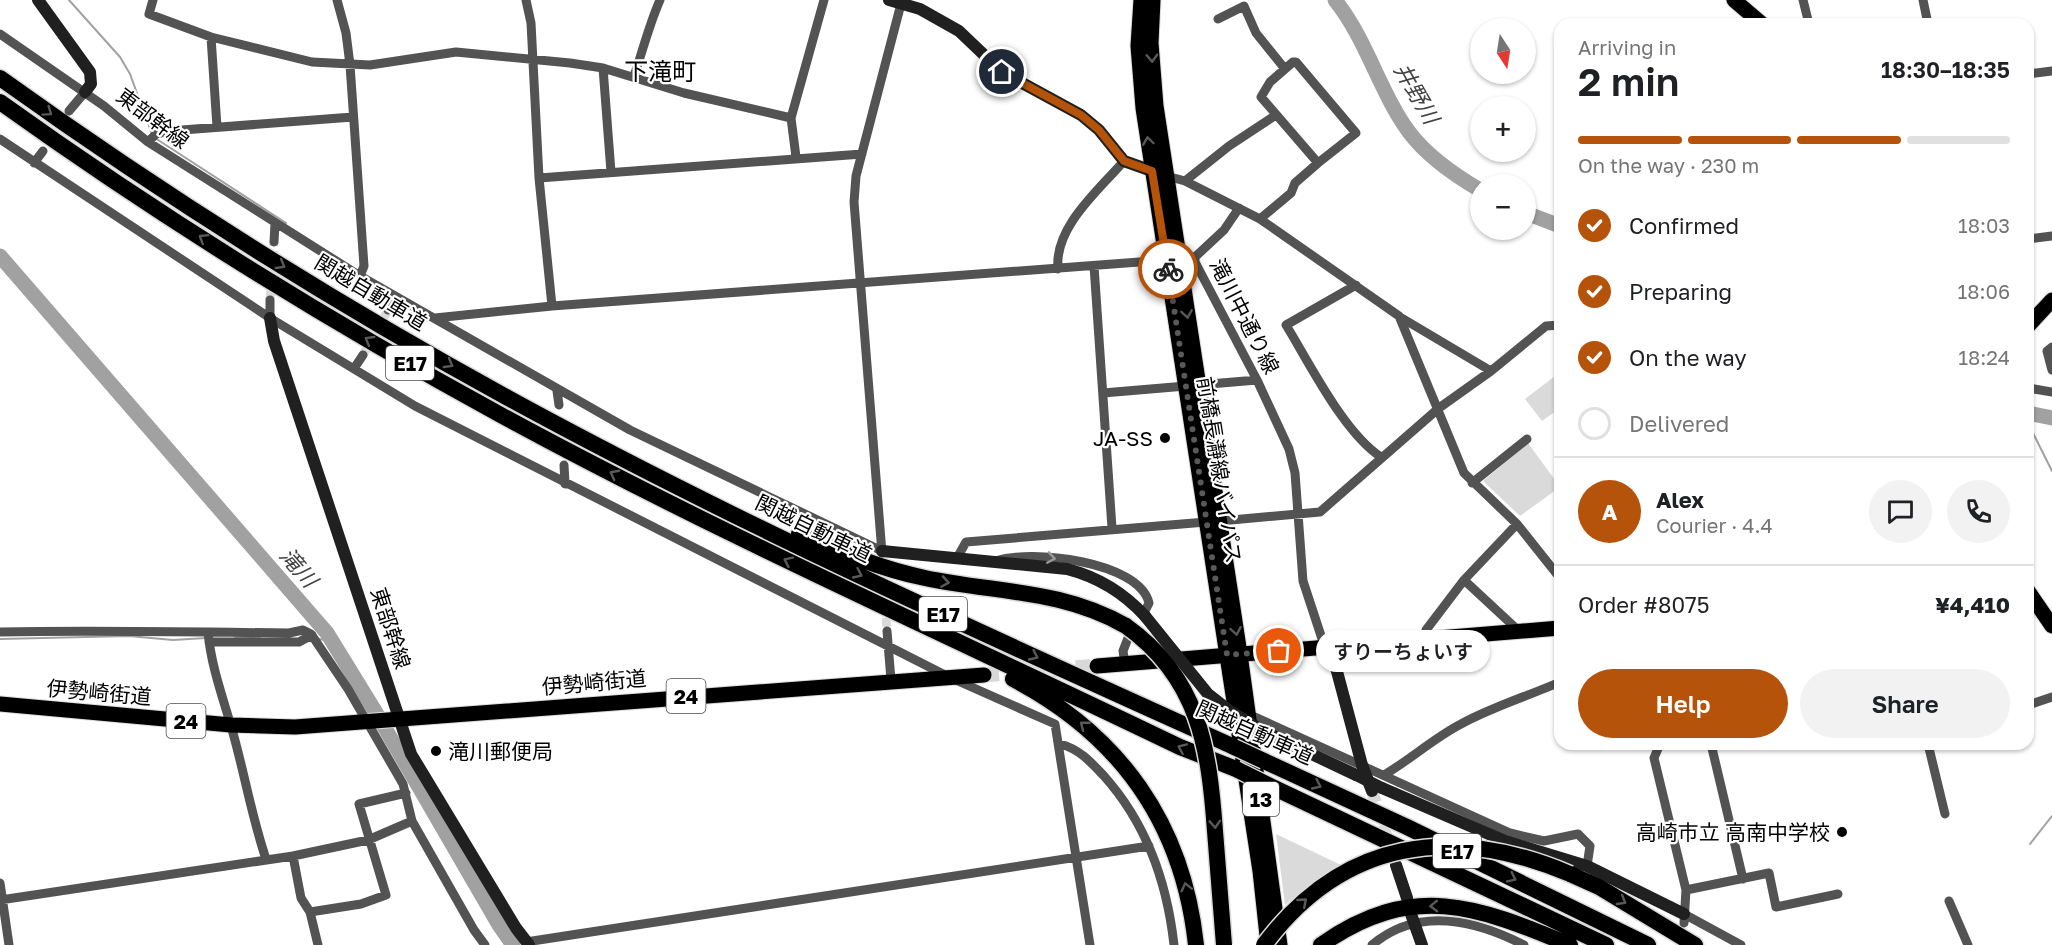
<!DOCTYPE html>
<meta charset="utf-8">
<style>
:root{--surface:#fff;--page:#f2f2f2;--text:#202124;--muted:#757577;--line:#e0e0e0;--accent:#b45309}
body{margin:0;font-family:"Golos Text","Noto Sans JP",sans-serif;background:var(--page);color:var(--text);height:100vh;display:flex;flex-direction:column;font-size:22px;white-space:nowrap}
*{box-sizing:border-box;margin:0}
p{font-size:20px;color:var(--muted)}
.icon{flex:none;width:33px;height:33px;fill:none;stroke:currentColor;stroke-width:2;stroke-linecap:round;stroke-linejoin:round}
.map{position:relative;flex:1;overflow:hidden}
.sheet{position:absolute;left:1554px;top:18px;width:480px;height:732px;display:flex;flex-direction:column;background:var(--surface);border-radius:18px;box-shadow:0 2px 4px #0004}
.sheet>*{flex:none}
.needle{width:39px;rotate:168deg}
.buttons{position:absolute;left:1470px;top:18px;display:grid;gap:12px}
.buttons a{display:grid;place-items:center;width:66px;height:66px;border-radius:50%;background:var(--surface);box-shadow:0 2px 4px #0004;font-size:30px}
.pin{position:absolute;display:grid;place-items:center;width:51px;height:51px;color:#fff;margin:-26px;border:3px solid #fff;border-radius:50%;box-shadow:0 2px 6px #0007}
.courier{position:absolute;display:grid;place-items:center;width:60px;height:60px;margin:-30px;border:4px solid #b45309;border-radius:50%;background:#fff;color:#222;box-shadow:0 2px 8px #0007}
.bubble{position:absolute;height:42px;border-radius:21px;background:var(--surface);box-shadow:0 2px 4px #0004;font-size:20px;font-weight:600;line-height:42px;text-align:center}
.overview em{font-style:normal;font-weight:600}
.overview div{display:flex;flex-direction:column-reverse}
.overview{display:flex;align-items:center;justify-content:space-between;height:102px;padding:0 24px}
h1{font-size:39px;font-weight:600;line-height:45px}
.bar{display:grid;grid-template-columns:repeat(4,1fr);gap:9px 6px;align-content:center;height:72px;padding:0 24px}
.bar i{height:8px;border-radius:4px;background:var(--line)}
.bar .on{background:var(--accent)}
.bar p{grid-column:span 4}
.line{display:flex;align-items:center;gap:15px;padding:0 24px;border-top:2px solid var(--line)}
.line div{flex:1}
.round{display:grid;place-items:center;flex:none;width:63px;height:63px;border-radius:32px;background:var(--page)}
ol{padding:0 24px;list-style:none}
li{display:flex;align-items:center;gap:18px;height:66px}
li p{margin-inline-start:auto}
li .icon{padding:6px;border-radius:50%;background:var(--accent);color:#fff;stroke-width:4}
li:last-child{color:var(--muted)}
li i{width:33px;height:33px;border:3px solid var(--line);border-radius:50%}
.primary-button{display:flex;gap:12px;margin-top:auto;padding:12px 24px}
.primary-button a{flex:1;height:69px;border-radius:36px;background:var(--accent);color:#fff;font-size:24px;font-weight:600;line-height:69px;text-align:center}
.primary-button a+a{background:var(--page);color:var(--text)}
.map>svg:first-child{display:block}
</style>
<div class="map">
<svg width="2052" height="945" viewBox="0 0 2052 945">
<rect width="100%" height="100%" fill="#fff"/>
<path fill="#dadada" d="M1555 376 1560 383V408L1542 421 1525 399Z
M1528 443 1560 487 1520 516 1483 481Z
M1276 834 1278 835 1341 865 1307 887 1285 905Z"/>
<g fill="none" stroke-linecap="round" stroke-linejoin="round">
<path stroke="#a1a1a1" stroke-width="2" d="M69 0 120 57 130 74 152 134
M155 138 286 223
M2028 423 2052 471
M235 638 260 637
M0 639 129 636 173 640 206 638
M319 639 331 641
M2030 844 2052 816"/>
<path stroke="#a1a1a1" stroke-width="15" d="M1335 0C1367 40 1379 91 1409 132 1427 156 1456 176 1480 190
M1526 213 1560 226
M0 256 327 633 375 711 499 925 513 945
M2028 413 2052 418"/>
<path stroke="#d9d9d9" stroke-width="9" stroke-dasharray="9 4.5" stroke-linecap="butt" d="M270 300 274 242
M363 355 388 310
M883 564 887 631"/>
<path stroke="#d9d9d9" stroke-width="12" stroke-dasharray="12 6" stroke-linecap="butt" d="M1372 791 1390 847"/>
<path stroke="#d9d9d9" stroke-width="15" stroke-dasharray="15 8" stroke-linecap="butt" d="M984 675 1097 666"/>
<defs>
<path id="primary" d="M1141 0 1138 46 1143 108 1260 871 1268 945
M1153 0 1151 43 1156 106 1240 654 1280 945
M1734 0 1762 24
M2028 326 2052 300
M2028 591 2052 626
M1097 666 1560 628
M0 704 231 725 295 727 984 675"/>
<path id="highway" d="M0 78C163 195 333 302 508 398 744 527 990 637 1234 747
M0 102C159 216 327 320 499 414 721 535 952 637 1180 747L1236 769
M799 534C841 552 881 569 925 578 996 593 1061 589 1126 626
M1013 679C1120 735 1183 824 1196 945
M1264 761 1407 827 1648 945
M1268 785 1606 945
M1570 874 1599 887 1695 945
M1321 945C1412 881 1477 906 1570 945"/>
</defs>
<use href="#primary" stroke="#dbdbdb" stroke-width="17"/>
<use href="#highway" stroke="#dbdbdb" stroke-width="19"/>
<path stroke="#535353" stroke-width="9" d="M153 0 149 14 211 37 312 62 370 65 456 52 570 63 603 68 684 93 791 118
M337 0 346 33 350 65 364 266 360 276
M526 0 531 23 539 178 552 306
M1803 0 1809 24
M1923 0 1928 24
M1218 19 1244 6 1256 33 1285 69
M0 34 104 106 148 142 360 276 630 430 882 551
M211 37 217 127
M603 68 611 172
M2028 74 2052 71
M634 76C643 50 649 25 660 0
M69 111 85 92
M0 139 270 318 415 406 949 677 1055 724 1090 945
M148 142 156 134 169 131 353 117
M796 157 791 118 824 0
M34 163 43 151
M1163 175 1185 181 1260 219 1399 316 1464 473 1517 524 1560 578
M539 178 862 154
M1185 181 1229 146 1276 115
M1239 208 1224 230 1195 257V262L1257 380 1289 449 1295 473 1303 581 1325 648
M1260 219 1291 193 1295 183 1318 163 1356 133 1296 62H1293L1270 82 1261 97 1318 163
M2028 239 2052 236
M274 242 275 224
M1094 266 1112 528
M1058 269C1054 227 1099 190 1124 161
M1356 285 1286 325C1310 364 1344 433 1381 457
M388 310 397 297
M1400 317 1491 371
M270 318V300
M435 318 552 306 1166 260
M2052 347 2047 351 2052 370
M355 367 363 355
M2028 388 2052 392
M557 391 559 405
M1103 393 1257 380
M564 465 565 484
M1472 483 1527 439
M1220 521 1320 512 1439 408 1491 371 1546 326 1560 325
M882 553 854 202 856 176 902 0
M957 558 966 542 1206 522
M996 561C1030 549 1139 561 1149 603L1146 609
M1464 580 1520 632
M887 631 891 680
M0 632C96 630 192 632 289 633L303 630 311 634 348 689 403 784 412 821 474 930 485 945
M208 632C211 665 222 695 231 726 244 770 251 815 266 859
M1425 639 1426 630 1464 580 1517 524
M209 642H299L312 635
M1125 664 1123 651 1130 633
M2028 705 2052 697
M1255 717 1510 833 1544 841 1578 834 1590 846 1587 866
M1060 744C1079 749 1090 761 1104 776 1147 824 1167 882 1174 945
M1660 744 1654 758 1686 890 1684 923
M1711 744 1743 879
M1928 744 1945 814
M1384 775C1411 759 1434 738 1461 724 1492 707 1528 696 1560 682
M293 856 301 898 310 912 318 945
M0 883 9 945
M1686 890 1769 873 1776 907 1838 894
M0 900 293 856 368 840 412 821
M1949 901 1968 945
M310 912 361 904 386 895 359 804 406 793
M1684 914 1741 945
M526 942 1149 846
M1372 945C1418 906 1475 920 1524 945"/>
<path stroke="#202020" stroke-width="12" d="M38 0 90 72 91 84 85 92
M889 0 920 9 959 31 1002 72 1081 115 1099 130 1124 161 1152 171
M270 318 274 341 411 754 516 928 529 945
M882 551 1067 569C1098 577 1123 592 1145 616
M1331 649 1362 765 1372 791
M1265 732 1356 775
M1382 788 1505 841 1587 866 1684 914
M1396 865 1407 898
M1411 914 1422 945"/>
<use href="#primary" stroke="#000" stroke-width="15"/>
<use href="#highway" stroke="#000" stroke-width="16"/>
<defs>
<path id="highway-bridge" d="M1126 626C1199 678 1209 748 1215 831 1218 869 1221 907 1224 945
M1234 747 1264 761
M1236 769 1268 785
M1264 945C1343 839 1452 824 1570 874"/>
</defs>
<use href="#highway-bridge" stroke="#dbdbdb" stroke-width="19" stroke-linecap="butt"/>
<path stroke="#202020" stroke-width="12" d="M1145 616 1208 694 1231 712 1265 732
M1356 775 1382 788"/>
<use href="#highway-bridge" stroke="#000" stroke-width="16"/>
</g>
<defs><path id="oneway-chevron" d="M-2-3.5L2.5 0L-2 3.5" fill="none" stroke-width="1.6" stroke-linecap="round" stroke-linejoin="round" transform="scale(1.5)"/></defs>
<g stroke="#595959">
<use href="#oneway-chevron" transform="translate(1152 58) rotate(88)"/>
<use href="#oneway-chevron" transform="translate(48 112) rotate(35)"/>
<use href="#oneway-chevron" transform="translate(1148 141) rotate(-98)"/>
<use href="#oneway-chevron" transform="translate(203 238) rotate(-148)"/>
<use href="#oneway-chevron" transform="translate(281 265) rotate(31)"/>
<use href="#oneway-chevron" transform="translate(1187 314) rotate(81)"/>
<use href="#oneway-chevron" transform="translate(369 340) rotate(-150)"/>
<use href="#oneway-chevron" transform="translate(449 364) rotate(30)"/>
<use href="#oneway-chevron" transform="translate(614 474) rotate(-152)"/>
<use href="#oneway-chevron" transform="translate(788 561) rotate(-154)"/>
<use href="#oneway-chevron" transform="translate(858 574) rotate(25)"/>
<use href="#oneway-chevron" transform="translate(945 582) rotate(9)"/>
<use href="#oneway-chevron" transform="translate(1236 631) rotate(80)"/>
<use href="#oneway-chevron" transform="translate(1034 656) rotate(25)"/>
<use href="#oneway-chevron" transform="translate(1084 725) rotate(-141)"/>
<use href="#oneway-chevron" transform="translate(1182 748) rotate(-157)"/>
<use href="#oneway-chevron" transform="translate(1317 785) rotate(25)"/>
<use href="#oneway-chevron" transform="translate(1215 824) rotate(86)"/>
<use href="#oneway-chevron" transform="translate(1512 878) rotate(26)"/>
<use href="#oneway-chevron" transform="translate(1186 887) rotate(-104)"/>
<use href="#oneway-chevron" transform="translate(1622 901) rotate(31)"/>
<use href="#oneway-chevron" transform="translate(1303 902) rotate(-41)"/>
<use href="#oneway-chevron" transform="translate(1434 906) rotate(179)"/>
</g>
<use stroke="#989898" href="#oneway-chevron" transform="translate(1051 558) rotate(9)"/>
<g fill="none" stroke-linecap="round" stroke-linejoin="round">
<path stroke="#595959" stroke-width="6" stroke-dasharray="0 10.8" d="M1168 269 1227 655 1279 651"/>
<path stroke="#b45309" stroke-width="8" d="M1002 72 1081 115 1099 130 1124 161 1152 171 1168 269"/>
</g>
<g fill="#000" stroke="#fff" stroke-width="2">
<circle cx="1165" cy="438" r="6"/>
<circle cx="436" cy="751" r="6"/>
<circle cx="1842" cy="832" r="6"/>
</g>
<g text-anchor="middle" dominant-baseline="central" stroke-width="4.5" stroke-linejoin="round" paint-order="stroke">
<g fill="#fff" stroke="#4c4c4c" stroke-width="1.5">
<rect x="386" y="346" width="48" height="34" rx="4.5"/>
<rect x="919" y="597" width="48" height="34" rx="4.5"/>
<rect x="666.5" y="679" width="39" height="34" rx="4.5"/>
<rect x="166.5" y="704" width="39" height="34" rx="4.5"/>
<rect x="1243" y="782" width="36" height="34" rx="4.5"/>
<rect x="1433" y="834" width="48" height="34" rx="4.5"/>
</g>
<g font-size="20" font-weight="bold" fill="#000">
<text x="410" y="363">E17</text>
<text x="943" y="614">E17</text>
<text x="686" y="696">24</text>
<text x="186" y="721">24</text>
<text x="1261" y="799">13</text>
<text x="1457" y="851">E17</text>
</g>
<g font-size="21" fill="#000" stroke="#fff">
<text transform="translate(153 118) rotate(37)">東部幹線</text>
<text transform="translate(371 292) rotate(31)">関越自動車道</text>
<text transform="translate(1245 316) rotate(63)">滝川中通り線</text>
<text transform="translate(1220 470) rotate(81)">前橋長瀞線バイパス</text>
<text transform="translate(814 528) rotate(26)">関越自動車道</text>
<text transform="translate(391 628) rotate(72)">東部幹線</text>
<text transform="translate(594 682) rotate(-5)">伊勢崎街道</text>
<text transform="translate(99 692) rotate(5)">伊勢崎街道</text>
<text transform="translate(1255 732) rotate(24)">関越自動車道</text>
</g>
<g font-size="21" fill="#000" stroke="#fff" text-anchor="end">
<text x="1153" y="438">JA-SS</text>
<text x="448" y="751" text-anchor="start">滝川郵便局</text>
<text x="1830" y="832">高崎市立 高南中学校</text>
</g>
<g font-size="22" font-style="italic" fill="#424242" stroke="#fff">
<text transform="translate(1417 93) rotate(60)">井野川</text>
<text transform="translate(299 567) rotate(49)">滝川</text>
</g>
<g font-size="24" fill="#000" stroke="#fff">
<text x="660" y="70">下滝町</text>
</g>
</g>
</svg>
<div class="buttons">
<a><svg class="needle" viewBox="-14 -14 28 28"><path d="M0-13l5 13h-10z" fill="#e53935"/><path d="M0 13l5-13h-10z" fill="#757577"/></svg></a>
<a>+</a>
<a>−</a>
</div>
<div class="pin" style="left:1279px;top:651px;background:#ea580c"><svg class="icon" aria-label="bag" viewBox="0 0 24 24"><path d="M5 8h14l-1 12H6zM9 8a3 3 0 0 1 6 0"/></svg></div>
<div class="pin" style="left:1002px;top:72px;background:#1f2937"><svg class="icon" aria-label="home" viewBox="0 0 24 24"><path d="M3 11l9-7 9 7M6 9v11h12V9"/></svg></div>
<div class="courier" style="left:1168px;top:269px"><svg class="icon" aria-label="bike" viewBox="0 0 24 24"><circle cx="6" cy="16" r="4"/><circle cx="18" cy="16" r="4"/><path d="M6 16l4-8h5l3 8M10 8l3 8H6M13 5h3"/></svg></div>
<div class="bubble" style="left:1316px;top:630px;width:174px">すりーちょいす</div>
<section class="sheet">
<div class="overview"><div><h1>2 min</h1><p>Arriving in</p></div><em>18:30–18:35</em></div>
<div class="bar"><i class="on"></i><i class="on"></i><i class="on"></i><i></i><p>On the way · 230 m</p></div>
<ol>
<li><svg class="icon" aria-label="check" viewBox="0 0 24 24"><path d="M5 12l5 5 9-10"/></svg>Confirmed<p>18:03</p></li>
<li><svg class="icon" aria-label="check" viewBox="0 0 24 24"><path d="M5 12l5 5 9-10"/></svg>Preparing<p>18:06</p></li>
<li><svg class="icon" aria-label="check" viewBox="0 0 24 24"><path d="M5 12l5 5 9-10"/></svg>On the way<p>18:24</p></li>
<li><i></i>Delivered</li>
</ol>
<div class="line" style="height:108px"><b class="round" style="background:var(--accent);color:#fff">A</b><div><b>Alex</b><p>Courier · 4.4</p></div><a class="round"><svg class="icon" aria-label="chat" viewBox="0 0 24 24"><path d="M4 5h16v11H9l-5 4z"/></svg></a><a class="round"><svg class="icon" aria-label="phone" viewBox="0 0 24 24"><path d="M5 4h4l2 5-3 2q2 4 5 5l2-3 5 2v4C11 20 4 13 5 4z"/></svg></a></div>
<div class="line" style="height:78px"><div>Order #8075</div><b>¥4,410</b></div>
<div class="primary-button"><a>Help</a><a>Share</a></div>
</section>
</div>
